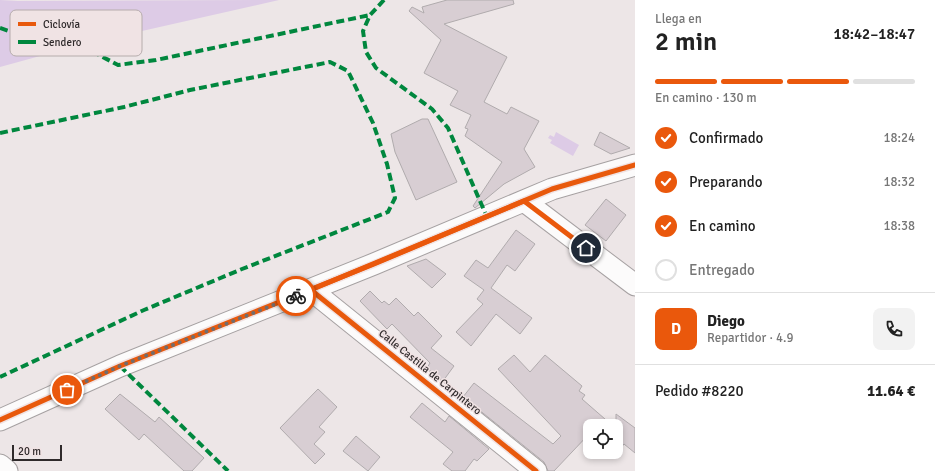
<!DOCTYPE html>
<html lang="es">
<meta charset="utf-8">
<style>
:root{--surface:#fff;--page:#f2f2f2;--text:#222;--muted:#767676;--line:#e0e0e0;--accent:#ea580c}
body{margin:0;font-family:Signika,sans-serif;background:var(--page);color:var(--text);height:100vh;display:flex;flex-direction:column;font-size:15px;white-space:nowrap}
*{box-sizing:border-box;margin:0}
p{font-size:13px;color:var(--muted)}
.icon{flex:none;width:22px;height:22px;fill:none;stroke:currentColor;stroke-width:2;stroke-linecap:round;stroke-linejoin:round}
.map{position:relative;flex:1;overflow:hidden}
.sheet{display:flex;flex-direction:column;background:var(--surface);width:300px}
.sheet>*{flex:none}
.fabs{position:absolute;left:583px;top:419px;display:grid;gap:8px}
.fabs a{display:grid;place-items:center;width:40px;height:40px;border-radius:8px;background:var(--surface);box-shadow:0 2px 6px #0003;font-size:20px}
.scale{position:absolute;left:12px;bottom:10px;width:50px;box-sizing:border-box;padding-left:4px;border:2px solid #2f2a2b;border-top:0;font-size:11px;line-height:14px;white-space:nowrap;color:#2f2a2b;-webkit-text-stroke:3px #f0e3e4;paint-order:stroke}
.pin{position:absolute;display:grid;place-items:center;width:34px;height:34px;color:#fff;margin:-17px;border:2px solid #fff;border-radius:50%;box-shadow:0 1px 4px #0007}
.courier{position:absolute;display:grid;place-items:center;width:40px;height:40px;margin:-20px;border:3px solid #ea580c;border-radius:50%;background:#fff;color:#222;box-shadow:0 1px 5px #0007}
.head em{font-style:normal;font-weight:600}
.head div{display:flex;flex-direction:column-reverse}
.head{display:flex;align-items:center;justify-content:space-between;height:68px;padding:0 20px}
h1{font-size:26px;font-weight:600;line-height:30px}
.bar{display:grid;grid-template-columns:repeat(4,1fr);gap:6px 4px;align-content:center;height:48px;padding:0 20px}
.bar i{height:5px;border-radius:3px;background:var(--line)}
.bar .selected{background:var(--accent)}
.bar p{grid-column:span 4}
.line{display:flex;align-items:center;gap:10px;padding:0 20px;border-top:1px solid var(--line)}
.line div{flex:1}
.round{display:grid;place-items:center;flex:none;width:42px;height:42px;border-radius:8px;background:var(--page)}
ol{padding:0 20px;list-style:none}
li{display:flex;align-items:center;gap:12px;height:44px}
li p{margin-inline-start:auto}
li .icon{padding:4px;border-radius:50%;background:var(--accent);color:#fff;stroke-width:4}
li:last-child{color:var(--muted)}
li i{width:22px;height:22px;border:2px solid var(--line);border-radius:50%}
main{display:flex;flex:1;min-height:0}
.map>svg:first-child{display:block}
</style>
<main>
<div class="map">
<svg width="635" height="471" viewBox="0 0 635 471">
<rect width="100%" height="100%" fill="#ede6e7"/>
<path fill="#ddcbe6" d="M0 0 18 1 279 0 80 45 0 67Z
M556 132 579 145 573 156 550 143 552 140 548 138 550 135 554 137Z"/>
<path fill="#d8ced3" stroke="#b0abad" d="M447 0H513L514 4 444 24 507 57 484 102 507 114 511 107 539 121 524 149 535 167 504 184 475 208 473 206 502 162 465 136 468 129 465 128 471 115 450 105 458 91 424 73 441 40 409 11 412 7 424 13 422 7Z
M422 119H428L457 182 416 200 395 152 391 134Z
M600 132 630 148 611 154 594 145Z
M606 199 626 215 606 241 585 225Z
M516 230 535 244 515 271 507 265 491 288 532 318 520 334 496 314 471 346 456 332 483 304 477 299 484 290 464 276 476 260 488 268Z
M426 259 446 274 432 288 407 266Z
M370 291 382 303 384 301 389 305 396 298 414 316 418 312 442 336 431 348 454 366 443 381 427 368 430 363 392 324 387 329 360 301Z
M514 355 530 372 545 355 582 386 579 391 585 395 582 399 613 426H590V433L554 471H548L544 462 463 397 474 383 553 444 561 436 498 369Z
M318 389 337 407 319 427 325 432 314 444 325 454 315 464 280 428Z
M120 394 155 422 159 417 204 458 192 471H184L144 434 139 440 105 409Z
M422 403 445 422 449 416 489 449 477 461 474 459 465 471H452L443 464 453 452 410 417Z
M616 414 635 428V453L624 444 616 454Z
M356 436 380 457 368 471 343 451Z"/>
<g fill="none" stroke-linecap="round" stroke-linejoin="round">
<defs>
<path id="minor" d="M524 201 635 285
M311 290 536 471
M0 420 120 366 374 264 552 189 635 165
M0 465 7 471"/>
</defs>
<use href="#minor" stroke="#a6a1a2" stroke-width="23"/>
<use href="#minor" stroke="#fcfbfb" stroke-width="21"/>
<path stroke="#00873e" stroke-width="4" stroke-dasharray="8 4" stroke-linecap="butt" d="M384 0 370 15 363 31 366 52 376 68 432 109 448 128 487 217
M0 28 9 31 48 34 80 45 118 65 156 60 370 15
M0 133 124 107 190 90 330 62 348 71 373 123 387 164 395 198 388 212 242 269 144 310 0 377
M120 366 228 471"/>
<defs>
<path id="cycleway" d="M311 290 536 471
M0 420 120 366 374 264 552 189 635 165"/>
</defs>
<use href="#cycleway" stroke="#f0e3e4" stroke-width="8"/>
<use href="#cycleway" stroke="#e8590c" stroke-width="5"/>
</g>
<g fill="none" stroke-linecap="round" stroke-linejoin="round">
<path stroke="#726c6d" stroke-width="4" stroke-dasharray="0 7.2" d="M67 390 120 366 296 296"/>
<path stroke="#ea580c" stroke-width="5" d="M296 296 524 201 586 248"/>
</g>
<g text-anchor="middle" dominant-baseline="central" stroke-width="3" stroke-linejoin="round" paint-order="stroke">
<g font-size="11" fill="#2f2a2b" stroke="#f0e3e4">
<text transform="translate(430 372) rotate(39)">Calle Castilla de Carpintero</text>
</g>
</g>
<rect x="10" y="10" width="132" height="46" rx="6" fill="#f0e3e4" stroke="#b6acac" stroke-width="1"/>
<rect x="18" y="22" width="18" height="4" fill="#e8590c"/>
<rect x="18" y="40" width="18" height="4" fill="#00873e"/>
<g font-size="11" fill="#2f2a2b">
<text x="43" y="28">Ciclovía</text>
<text x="43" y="46">Sendero</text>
</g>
</svg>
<div class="fabs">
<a><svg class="icon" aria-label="locate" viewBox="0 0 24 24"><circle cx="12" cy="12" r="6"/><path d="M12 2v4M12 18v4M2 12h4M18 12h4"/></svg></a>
</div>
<div class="scale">20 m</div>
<div class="pin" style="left:67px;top:390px;background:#ea580c"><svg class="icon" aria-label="bag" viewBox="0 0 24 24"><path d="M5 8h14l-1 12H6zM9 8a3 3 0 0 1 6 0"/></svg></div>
<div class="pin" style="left:586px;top:248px;background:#1f2937"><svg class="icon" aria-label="home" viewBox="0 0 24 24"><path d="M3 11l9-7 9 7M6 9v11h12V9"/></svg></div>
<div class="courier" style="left:296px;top:296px"><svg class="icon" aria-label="bike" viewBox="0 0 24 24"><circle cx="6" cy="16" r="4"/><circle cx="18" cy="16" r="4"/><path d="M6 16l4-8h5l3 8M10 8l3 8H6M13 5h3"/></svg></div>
</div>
<section class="sheet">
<div class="head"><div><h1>2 min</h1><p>Llega en</p></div><em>18:42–18:47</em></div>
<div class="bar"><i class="selected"></i><i class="selected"></i><i class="selected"></i><i></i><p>En camino · 130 m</p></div>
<ol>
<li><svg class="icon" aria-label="check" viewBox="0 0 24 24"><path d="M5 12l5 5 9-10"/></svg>Confirmado<p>18:24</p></li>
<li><svg class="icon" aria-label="check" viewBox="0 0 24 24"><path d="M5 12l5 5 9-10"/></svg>Preparando<p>18:32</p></li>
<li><svg class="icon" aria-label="check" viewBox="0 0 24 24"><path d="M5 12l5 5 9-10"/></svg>En camino<p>18:38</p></li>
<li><i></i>Entregado</li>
</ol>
<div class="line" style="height:72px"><b class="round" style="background:var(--accent);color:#fff">D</b><div><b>Diego</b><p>Repartidor · 4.9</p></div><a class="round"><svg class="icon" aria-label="phone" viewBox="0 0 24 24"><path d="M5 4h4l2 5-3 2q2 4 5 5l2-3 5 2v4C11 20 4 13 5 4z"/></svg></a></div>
<div class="line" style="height:52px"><div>Pedido #8220</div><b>11.64 €</b></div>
</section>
</main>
